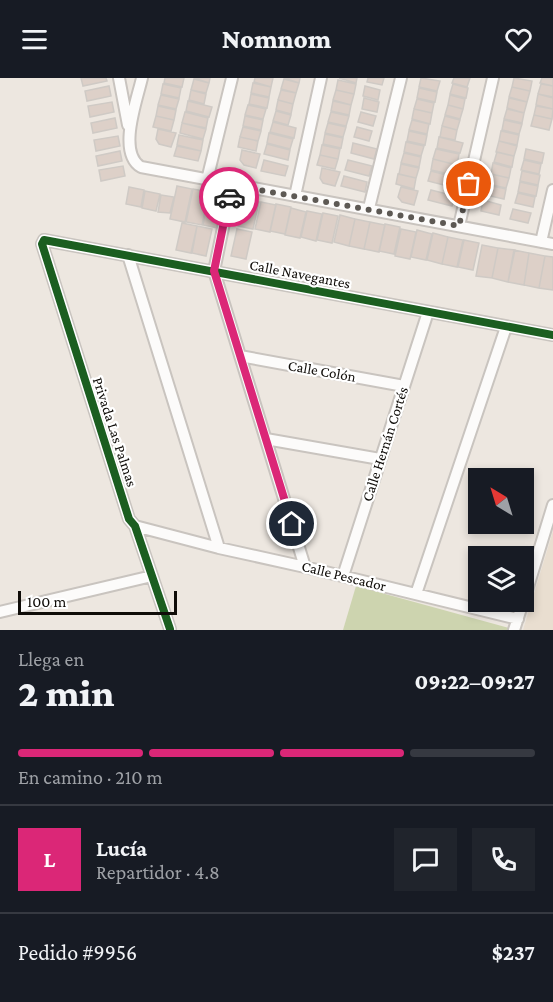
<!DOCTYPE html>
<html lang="es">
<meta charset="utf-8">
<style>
:root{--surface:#171b24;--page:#20242c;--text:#f1f3f6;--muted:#9ea1a6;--line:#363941;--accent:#db2777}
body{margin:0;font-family:"Crimson Pro",serif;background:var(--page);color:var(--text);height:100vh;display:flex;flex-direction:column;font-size:22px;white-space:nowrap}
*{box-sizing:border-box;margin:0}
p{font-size:20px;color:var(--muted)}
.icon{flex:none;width:33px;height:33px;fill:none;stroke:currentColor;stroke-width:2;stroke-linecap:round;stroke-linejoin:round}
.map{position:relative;height:552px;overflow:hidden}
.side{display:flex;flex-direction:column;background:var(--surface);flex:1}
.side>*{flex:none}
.needle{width:39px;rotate:322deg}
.fabs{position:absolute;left:468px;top:390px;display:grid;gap:12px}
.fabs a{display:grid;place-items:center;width:66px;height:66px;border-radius:0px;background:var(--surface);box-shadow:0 3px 9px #0003;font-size:30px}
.scale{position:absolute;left:18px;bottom:15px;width:159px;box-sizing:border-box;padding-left:6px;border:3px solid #0f0c08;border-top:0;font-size:16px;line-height:21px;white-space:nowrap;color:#0f0c08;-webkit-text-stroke:4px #fff;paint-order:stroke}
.pin{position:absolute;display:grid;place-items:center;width:51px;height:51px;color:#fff;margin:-26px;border:3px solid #fff;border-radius:50%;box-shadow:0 2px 6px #0007}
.courier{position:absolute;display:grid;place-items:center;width:60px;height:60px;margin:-30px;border:4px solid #db2777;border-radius:50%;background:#fff;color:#222;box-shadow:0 2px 8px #0007}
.head em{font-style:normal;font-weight:800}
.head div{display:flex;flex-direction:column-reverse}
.head{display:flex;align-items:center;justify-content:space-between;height:102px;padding:0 18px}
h1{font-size:39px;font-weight:800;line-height:45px}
.bar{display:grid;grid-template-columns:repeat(4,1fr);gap:9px 6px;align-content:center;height:72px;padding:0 18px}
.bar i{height:8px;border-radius:4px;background:var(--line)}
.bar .current{background:var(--accent)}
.bar p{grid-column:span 4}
.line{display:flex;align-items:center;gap:15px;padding:0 18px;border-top:2px solid var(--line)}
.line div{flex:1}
.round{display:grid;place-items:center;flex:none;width:63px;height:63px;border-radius:0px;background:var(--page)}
header{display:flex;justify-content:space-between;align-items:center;height:78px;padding:0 18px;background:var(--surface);font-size:27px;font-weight:800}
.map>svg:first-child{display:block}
</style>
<header><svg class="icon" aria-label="menu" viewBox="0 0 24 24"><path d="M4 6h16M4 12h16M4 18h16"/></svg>Nomnom<svg class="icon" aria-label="heart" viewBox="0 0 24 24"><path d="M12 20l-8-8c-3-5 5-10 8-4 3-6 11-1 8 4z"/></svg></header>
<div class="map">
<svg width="553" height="552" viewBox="0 0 553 552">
<rect width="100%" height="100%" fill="#ede7e0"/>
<path fill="#e9ded0" d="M553 453V552H523Z"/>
<path fill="#cdd4af" d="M356 508 509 550 508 552H343Z"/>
<path fill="#ddd0c8" stroke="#cfcac5" stroke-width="1.5" d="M81 0H106L107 3 83 8Z
M165 0H184L182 9 164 5Z
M194 0H210L209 5Z
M255 0H273L271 9 254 4Z
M284 0H300L299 5Z
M339 0H357L356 5Z
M368 0H384L382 7 367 4Z
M421 0 440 3 437 13 419 9Z
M454 0H470L467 9 452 5Z
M514 0 532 3 530 13 512 9Z
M542 0H553V8L540 5Z
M194 1 209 5 206 15 191 12Z
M284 1 299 5 296 15 281 11Z
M338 2 356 6 354 16 336 12Z
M253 5 271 9 269 19 251 15Z
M163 6 181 10 179 20 161 16Z
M453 6 468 10 466 20 450 16Z
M541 6 553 8V19L538 16Z
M109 8 111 18 87 23 85 13Z
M365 8 380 12 378 22 363 18Z
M512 9 530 13 527 24 509 19Z
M419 10 437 14 435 24 417 20Z
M191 12 206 16 204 26 189 22Z
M281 12 296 15 293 26 278 22Z
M336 12 354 16 351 27 333 22Z
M251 16 269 20 267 30 249 26Z
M538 16 553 20V31L536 27Z
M161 17 179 21 176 31 158 27Z
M450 17 465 21 463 31 448 27Z
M364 20 379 24 377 34 362 31Z
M509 20 527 24 524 35 507 30Z
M417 21 434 25 432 35 414 31Z
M278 22 293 26 291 36 276 32Z
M188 23 212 29 209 39 186 33Z
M333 23 351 27 349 37 331 33Z
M112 24 114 34 90 39 88 28Z
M248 27 266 31 263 41 245 37Z
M448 27 463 31 460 41 445 37Z
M158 28 176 32 174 42 156 38Z
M536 28 553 31 552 41 534 37Z
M414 31 432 35 430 46 412 41Z
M507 31 524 35 522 45 504 41Z
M276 33 291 37 288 47 273 43Z
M185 34 208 40 206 50 182 45Z
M331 34 349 38 346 48 328 44Z
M361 34 376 38 373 48 358 44Z
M534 37 552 41 549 52 531 48Z
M156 38 174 42 171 53 153 49Z
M245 38 263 42 261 52 243 48Z
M445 38 460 42 457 52 442 48Z
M115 40 117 50 93 55 91 45Z
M412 42 429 46 427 56 409 52Z
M504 42 522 46 519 56 502 52Z
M273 44 296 50 294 60 270 54Z
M182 45 206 51 203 61 180 55Z
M328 45 346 49 343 59 325 55Z
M442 48 457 52 455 62 440 59Z
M243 49 261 53 258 63 240 59Z
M357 49 372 53 369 63 354 59Z
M158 51 176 55 171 69 159 66 156 61Z
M409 53 427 57 425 67 407 63Z
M501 53 519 57 517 67 499 63Z
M269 55 293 61 290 71 267 65Z
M325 56 343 60 341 70 323 66Z
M179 57 203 62 201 73 177 67Z
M118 58 120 68 96 73 94 62Z
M240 59 258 63 256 73 238 69Z
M439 59 463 65 460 75 437 70Z
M499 63 517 68 514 78 496 74Z
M406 64 424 68 421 78 404 74Z
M353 65 377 71 374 81 351 75Z
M267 66 290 72 288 82 264 76Z
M322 67 340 71 338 81 320 77Z
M177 68 201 73 198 83 174 78Z
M436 71 459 76 457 87 433 81Z
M526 71 544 75 542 85 524 81Z
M242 72 260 76 256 90 244 87 240 82Z
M120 73 122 83 98 88 96 78Z
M497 74 514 78 512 89 494 84Z
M404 75 421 79 419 89 401 85Z
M320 77 338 81 335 91 317 87Z
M433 81 457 87 454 97 431 92Z
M264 82 288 88 285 98 261 93Z
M348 82 372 88 369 98 345 92Z
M524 82 541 86 539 96 521 92Z
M493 85 511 90 509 100 491 96Z
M401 86 419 90 416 100 399 96Z
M123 88 125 98 101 103 99 92Z
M322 90 340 94 335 108 323 105 320 100Z
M431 93 454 99 452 109 428 103Z
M522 93 540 97 538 107 520 103Z
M398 96 416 100 414 111 396 106Z
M491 96 509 100 506 110 488 106Z
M344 98 367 104 365 114 341 108Z
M520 104 538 108 536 118 518 114Z
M488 107 506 111 504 121 486 117Z
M177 108 192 111 185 144 170 141Z
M129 109 144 112 141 129 126 126Z
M401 109 418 113 414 127 402 124 398 119Z
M193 111 209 114 202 147 186 144Z
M431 112 455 118 452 128 428 122Z
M145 113 160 116 156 133 142 130Z
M209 115 224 118 218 150 203 147Z
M518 115 535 119 533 129 515 125Z
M161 117 174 119 170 135 158 134Z
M244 121 259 124 253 151 238 148Z
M483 122 501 127 499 137 481 133Z
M261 124 276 127 270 154 255 151Z
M276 126 291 129 285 156 270 153Z
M291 130 306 134 300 160 285 157Z
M513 131 531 135 528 145 510 141Z
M307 133 322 136 316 163 301 159Z
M323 135 338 138 332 165 317 162Z
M340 137 355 141 349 168 334 164Z
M355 141 370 144 364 171 349 168Z
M370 144 385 147 379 174 364 171Z
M182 145 197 148 191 175 176 172Z
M385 146 400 149 394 176 379 173Z
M197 148 212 151 206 178 192 175Z
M237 151 252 154 246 181 231 178Z
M401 151 416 154 410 181 395 178Z
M417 152 432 156 426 182 411 179Z
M433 155 448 159 442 186 427 182Z
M448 159 463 162 457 189 442 186Z
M464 162 479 165 473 192 458 189Z
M482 167 498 170 492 200 476 198Z
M498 170 515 172 508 204 492 200Z
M514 172 529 175 524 207 508 204Z
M529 175 545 178 539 210 524 207Z
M545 178 553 179V212L539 210Z"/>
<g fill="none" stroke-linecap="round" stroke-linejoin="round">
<defs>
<path id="minor" d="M119 0 128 47
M142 0C137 22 117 75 141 89L553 166
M207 102 232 0
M232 107 214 193 305 489
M295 118 321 0
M369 130 401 0
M459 148 493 0
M541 164 553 112
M128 177 219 470
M240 278 404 308
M266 361 380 381
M135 448 219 470 305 489 518 541
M343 498 428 234
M416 516 506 249
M524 522 553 427
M0 534 152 498
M170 551 135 448 129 441 42 166 44 162 553 257
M514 552 523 524"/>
</defs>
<use href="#minor" stroke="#c9c4bf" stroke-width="14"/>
<use href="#minor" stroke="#fcfbfa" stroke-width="10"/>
<defs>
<path id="cycleway" d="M170 551 135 448 129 441 42 166 44 162 553 257"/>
</defs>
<use href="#cycleway" stroke="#fff" stroke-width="11"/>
<use href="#cycleway" stroke="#1b5e20" stroke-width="8"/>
</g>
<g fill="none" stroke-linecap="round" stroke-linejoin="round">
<path stroke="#5d5954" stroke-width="6" stroke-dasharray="0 10.8" d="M229 119 232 107 459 148 469 106"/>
<path stroke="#db2777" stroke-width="8" d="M229 119 214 193 292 446"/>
</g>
<g text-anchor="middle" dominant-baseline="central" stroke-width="4.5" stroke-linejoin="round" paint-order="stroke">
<g font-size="15" fill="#0f0c08" stroke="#fff">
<text transform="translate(300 196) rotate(11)">Calle Navegantes</text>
<text transform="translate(322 293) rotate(10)">Calle Colón</text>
<text transform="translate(115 354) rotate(72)">Privada Las Palmas</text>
<text transform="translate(385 366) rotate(-72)">Calle Hernán Cortés</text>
<text transform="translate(344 498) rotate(14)">Calle Pescador</text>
</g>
</g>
</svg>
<div class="fabs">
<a><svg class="needle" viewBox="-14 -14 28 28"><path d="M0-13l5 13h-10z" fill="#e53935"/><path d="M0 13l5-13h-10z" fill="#9ea1a6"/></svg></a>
<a><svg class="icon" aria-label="layers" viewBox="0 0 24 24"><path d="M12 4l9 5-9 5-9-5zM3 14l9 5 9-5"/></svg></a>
</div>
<div class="scale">100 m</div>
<div class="pin" style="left:469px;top:106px;background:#ea580c"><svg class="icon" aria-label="bag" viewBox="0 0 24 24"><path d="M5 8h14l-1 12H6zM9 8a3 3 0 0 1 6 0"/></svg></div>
<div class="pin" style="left:292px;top:446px;background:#1f2937"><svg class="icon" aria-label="home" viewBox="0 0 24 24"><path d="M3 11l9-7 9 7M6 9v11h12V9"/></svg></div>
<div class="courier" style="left:229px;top:119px"><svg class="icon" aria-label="car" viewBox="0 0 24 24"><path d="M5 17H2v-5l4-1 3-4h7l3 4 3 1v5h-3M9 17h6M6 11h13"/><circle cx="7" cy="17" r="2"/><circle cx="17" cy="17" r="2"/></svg></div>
</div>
<section class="side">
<div class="head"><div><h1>2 min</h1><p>Llega en</p></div><em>09:22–09:27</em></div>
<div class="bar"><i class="current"></i><i class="current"></i><i class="current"></i><i></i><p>En camino · 210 m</p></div>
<div class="line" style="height:108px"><b class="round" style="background:var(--accent);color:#fff">L</b><div><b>Lucía</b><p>Repartidor · 4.8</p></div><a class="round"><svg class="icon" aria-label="chat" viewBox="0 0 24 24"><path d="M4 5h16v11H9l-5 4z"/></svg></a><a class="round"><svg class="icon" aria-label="phone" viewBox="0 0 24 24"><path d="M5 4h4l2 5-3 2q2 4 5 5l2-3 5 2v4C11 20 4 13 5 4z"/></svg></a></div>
<div class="line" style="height:78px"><div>Pedido #9956</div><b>$237</b></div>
</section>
